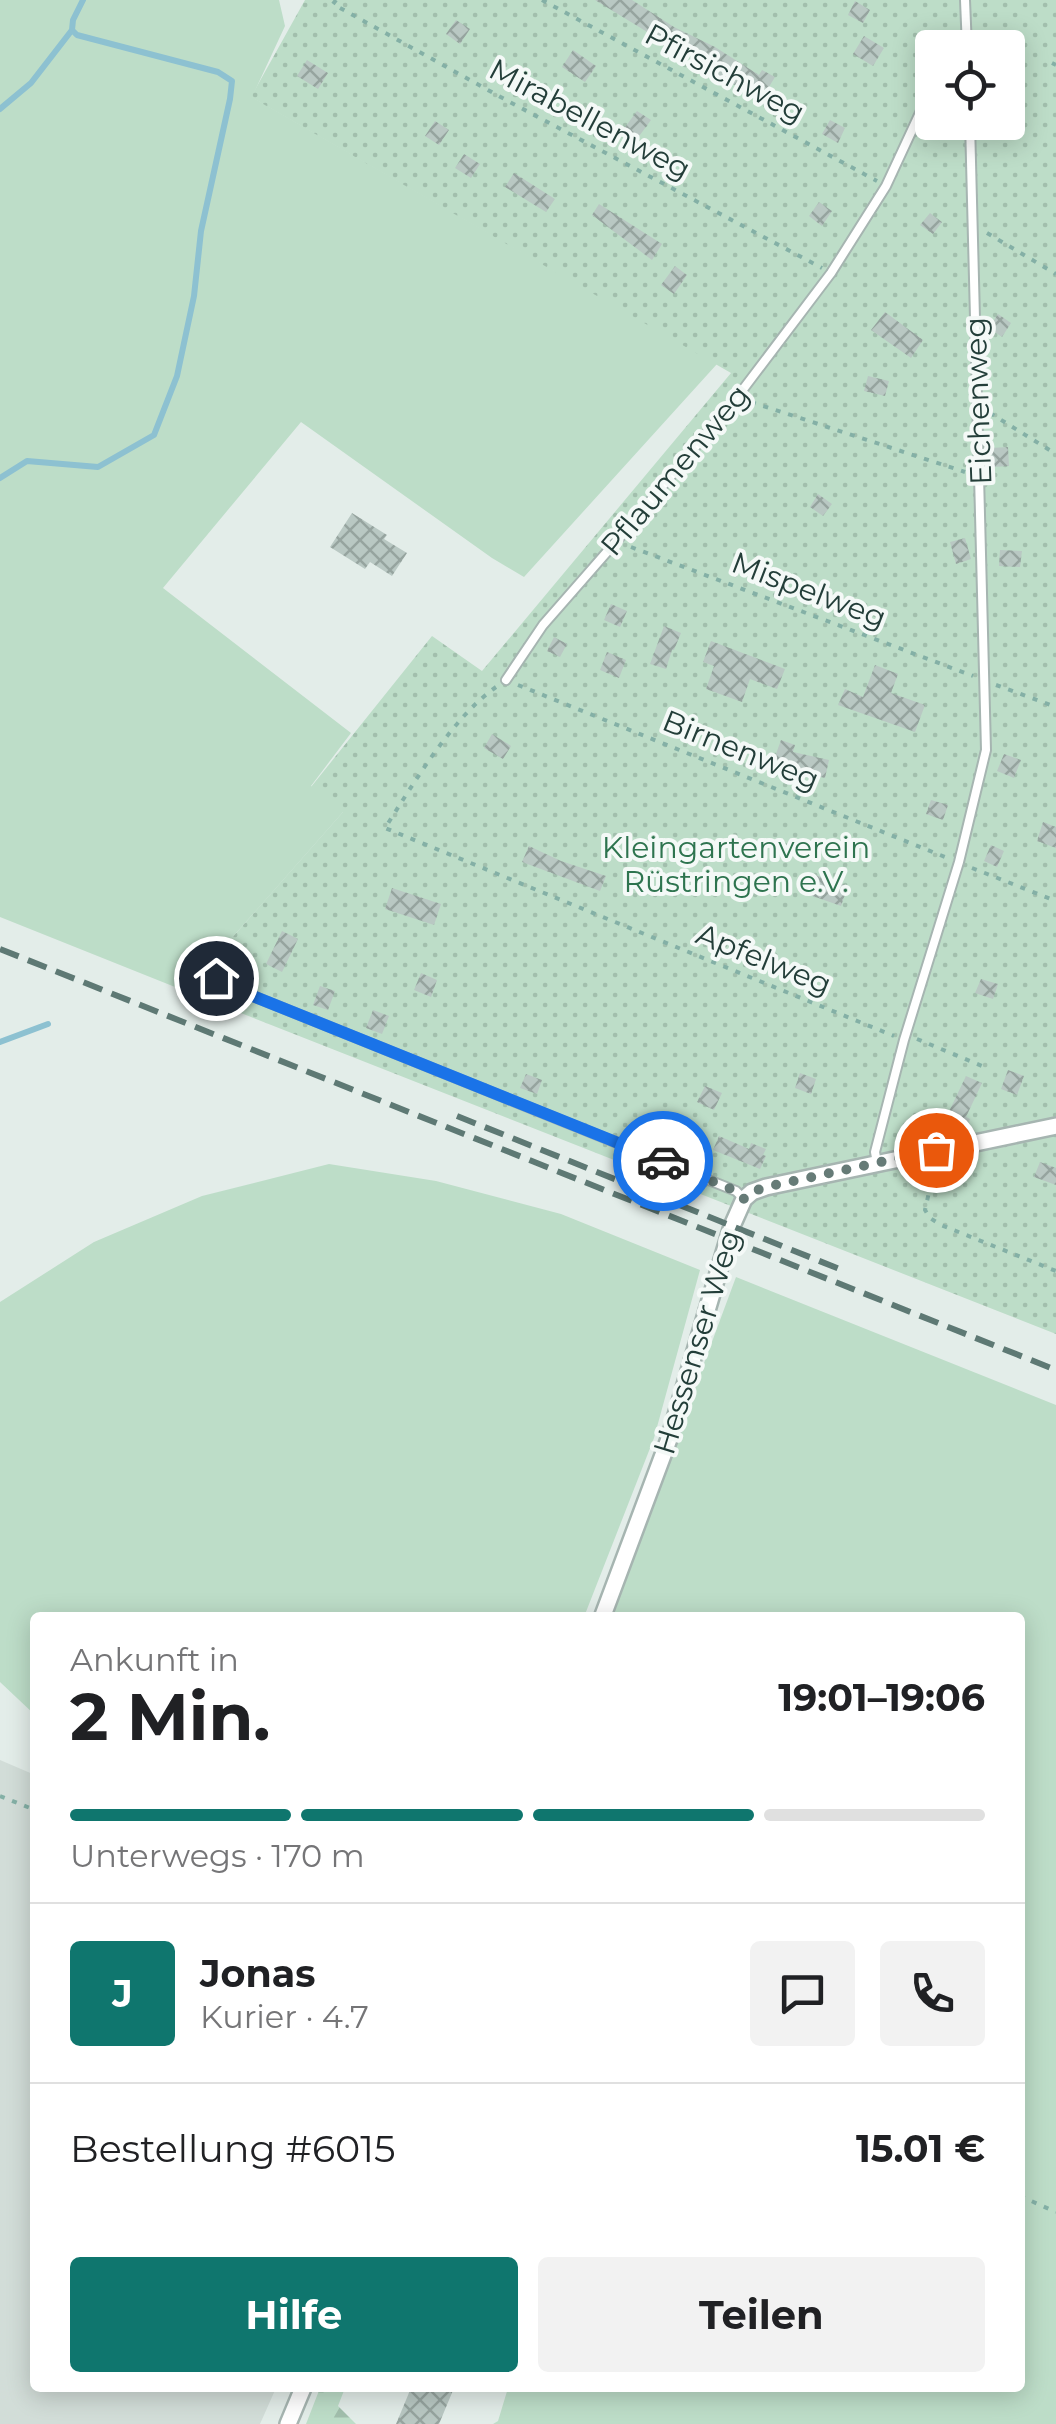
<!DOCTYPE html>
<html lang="de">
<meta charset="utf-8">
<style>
:root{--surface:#fff;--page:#f2f2f2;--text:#202124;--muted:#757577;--line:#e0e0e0;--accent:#0f766e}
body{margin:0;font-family:Montserrat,sans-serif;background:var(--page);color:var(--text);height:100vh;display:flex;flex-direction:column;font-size:38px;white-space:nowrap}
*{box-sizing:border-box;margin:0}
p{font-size:32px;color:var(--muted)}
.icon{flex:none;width:55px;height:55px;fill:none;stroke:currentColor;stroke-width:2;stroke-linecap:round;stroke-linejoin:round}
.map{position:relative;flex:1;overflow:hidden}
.panel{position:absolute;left:30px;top:1612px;width:995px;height:780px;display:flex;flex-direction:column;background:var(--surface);border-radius:10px;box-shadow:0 5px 25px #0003}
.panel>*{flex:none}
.tools{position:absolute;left:915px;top:30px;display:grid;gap:20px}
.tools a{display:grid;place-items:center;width:110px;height:110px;border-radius:10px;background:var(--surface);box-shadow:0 5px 25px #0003;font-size:50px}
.pin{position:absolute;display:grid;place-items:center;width:85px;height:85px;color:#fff;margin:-42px;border:5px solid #fff;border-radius:50%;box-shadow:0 2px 10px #0007}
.courier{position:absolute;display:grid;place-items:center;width:100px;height:100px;margin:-50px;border:8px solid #1a73e8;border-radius:50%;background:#fff;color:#222;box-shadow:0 2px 12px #0007}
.headline em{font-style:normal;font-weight:700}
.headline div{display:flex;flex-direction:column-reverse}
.headline{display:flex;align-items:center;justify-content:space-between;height:170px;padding:0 40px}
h1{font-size:65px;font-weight:700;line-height:75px}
.bar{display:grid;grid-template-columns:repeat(4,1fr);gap:15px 10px;align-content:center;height:120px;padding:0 40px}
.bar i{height:12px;border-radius:8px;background:var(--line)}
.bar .current{background:var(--accent)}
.bar p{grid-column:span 4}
.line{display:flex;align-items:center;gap:25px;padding:0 40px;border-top:2px solid var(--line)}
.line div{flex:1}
.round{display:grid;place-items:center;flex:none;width:105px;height:105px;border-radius:10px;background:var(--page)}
.cta{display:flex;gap:20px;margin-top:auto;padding:20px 40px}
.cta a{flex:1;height:115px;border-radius:10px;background:var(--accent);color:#fff;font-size:40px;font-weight:700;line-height:115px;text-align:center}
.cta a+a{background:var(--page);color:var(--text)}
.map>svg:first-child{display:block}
</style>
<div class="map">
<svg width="1056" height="2424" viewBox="0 0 1056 2424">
<defs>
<pattern id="forest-firs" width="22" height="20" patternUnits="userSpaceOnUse" patternTransform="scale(2.5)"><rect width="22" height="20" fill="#bdddc8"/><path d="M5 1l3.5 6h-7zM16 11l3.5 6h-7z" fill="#a2bfad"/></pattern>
<pattern id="garden-dots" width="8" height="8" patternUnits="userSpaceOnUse" patternTransform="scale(2.5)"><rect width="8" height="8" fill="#bdddc8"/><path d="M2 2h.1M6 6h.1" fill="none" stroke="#a2bfad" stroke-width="1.8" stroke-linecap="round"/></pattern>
<pattern id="building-cross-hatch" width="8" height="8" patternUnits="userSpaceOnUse" patternTransform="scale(2.5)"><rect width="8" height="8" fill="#b9c8c3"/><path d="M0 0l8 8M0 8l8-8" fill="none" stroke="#96a49f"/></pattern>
</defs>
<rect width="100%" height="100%" fill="#e3ede9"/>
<path fill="#d2ddd8" d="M0 1760 35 1775V2388H276L260 2424H0Z"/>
<path fill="#bdddc8" d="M0 0H279L285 26 252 97 717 364 524 577 492 558 301 422 163 588 351 733 311 786 344 811 185 991 0 917Z
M329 1164 436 1181 561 1214 700 1270 654 1438 584 1617 35 1618V1715L0 1682V1302L94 1242 202 1196Z
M736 1277 1056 1405V2424H493L498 2421 508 2388H1020V1618L610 1617Z"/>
<path fill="url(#forest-firs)" d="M320 2388H345L338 2406 356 2424H306Z"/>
<path fill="url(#garden-dots)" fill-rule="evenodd" d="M305 0H1056V1334L185 991 343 812 311 787 432 636 482 671 731 373 251 97ZM932 48H1008V122H932Z"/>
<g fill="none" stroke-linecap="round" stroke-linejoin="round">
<path stroke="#8dc1d1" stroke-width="6" d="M0 109 31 83 72 30
M0 478 27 461 98 467 154 435 177 376 194 296 201 231 230 99 232 81 218 72 77 35 72 30 73 20 83 0
M0 1042 48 1024"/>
</g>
<path fill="url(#building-cross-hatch)" d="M595 0H632L674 27 715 47 759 75 762 70 775 77 761 100 710 71 712 67 676 47 675 49Z
M855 1 870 10 863 23 848 15Z
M456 20 470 29 460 44 446 34Z
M864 36 884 48 873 66 853 54Z
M573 50 596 66 585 82 562 67Z
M307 60 328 73 318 89 297 76Z
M637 111 651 120 637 139 623 130Z
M830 120 845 128 838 143 822 134Z
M435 121 449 130 439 145 425 136Z
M464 154 480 164 471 178 455 168Z
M514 173 555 199 546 212 505 187Z
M819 202 832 211 822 226 809 216Z
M599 204 662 244 652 260 592 215Z
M930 213 942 222 933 234 920 225Z
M675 266 687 275 674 294 661 285Z
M885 312 923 340 911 358 871 330Z
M998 314 1011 323 1002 337 989 328Z
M868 376 889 381 885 396 864 391Z
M1008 447 1009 466 992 467 991 448Z
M818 494 832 504 823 516 810 507Z
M352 513 387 535 384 539 407 553 392 576 370 562 365 569 330 547Z
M965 538 971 559 956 564 950 542Z
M1000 550 1022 551 1020 567 999 566Z
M611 604 627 611 620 627 604 620Z
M664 626 681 633 674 650H672L666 669 650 664Z
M554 637 567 644 560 657 547 651Z
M711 641 785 669 777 689 750 679 742 702 706 689 714 666 703 662Z
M607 652 626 660 619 678 600 670Z
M875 665 898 674 891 693 925 705 915 732 838 705 845 689 863 697Z
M492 734 511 746 503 759 484 748Z
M781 740 795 745 793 752 829 760 825 778 772 765Z
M1004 754 1021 760 1014 778 997 771Z
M931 800 948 805 943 820 926 814Z
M1043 822 1056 827V848L1037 841Z
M991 845 1004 851 997 867 984 861Z
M529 846 561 861 606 876 600 891 522 862Z
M813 874 848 886 841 906 807 894Z
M392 888 441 904 434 925 385 909Z
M282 931 298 939 282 972 266 964Z
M421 973 437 980 431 997 414 990Z
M981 979 998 984 993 999 975 993Z
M320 986 335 991 328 1010 313 1005Z
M373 1010 389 1016 382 1034 366 1028Z
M1008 1070 1024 1076 1017 1095 1001 1089Z
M800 1073 816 1079 811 1094 795 1088Z
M526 1074 542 1080 537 1094 520 1088Z
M966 1076 982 1083 966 1117 970 1119 964 1134 943 1124Z
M705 1086 722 1093 714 1110 697 1102Z
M719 1136 749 1149 751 1143 766 1149 763 1155 766 1156 760 1169 713 1150Z
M1040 1162 1056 1168V1185L1034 1177Z
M411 2388H454L439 2424H396Z"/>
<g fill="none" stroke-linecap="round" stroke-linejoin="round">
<defs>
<path id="lane" d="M965 0 967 48
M506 680 543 625 620 537 738 396 831 273 886 186 932 87
M216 978 238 990 736 1191 744 1199
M877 1163 875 1152 904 1040 959 862 986 750 970 122"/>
<path id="street" d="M602 1618 669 1439 732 1226 744 1199 752 1192 766 1187 1056 1126
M288 2424 303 2388"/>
</defs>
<use href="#lane" stroke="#a6b5b1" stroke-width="12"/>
<use href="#street" stroke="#a6b5b1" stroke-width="20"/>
<path stroke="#84b0a6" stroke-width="4" stroke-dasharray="5 8" stroke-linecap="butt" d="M336 0 333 4 506 100 822 268
M542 0 877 181
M1052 63 1056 65
M987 233 1056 274
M751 402 965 472
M990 413 1056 454
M631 547 973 676
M518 685 945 857
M996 685 1056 707
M496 687C452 718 414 783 385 828L894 1036
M972 868 1056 901
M917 1039 982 1066
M934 1170 925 1210 930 1218 941 1225 1056 1271
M0 1796 35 1810
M1020 2196 1056 2212"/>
<use href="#lane" stroke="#fff" stroke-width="8"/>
<use href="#street" stroke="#fff" stroke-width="15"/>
<path stroke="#5e7974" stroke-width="6" stroke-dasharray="20 10" stroke-linecap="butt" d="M0 949 1056 1370
M457 1116 842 1270"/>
</g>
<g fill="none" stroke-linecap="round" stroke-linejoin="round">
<path stroke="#667b77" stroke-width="10" stroke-dasharray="0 18" d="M663 1161 736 1191 744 1199 752 1192 766 1187 936 1150"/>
<path stroke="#1a73e8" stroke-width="12" d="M216 978 238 990 663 1161"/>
</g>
<g text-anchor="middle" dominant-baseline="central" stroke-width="8" stroke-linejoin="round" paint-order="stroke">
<g font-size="30" fill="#233e39" stroke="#f4f9f7">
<text transform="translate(725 73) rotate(28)">Pfirsichweg</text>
<text transform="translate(590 119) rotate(28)">Mirabellenweg</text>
<text transform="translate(978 401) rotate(-92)">Eichenweg</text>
<text transform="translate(675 470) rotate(-50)">Pflaumenweg</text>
<text transform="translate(809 590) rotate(21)">Mispelweg</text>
<text transform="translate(741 750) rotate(22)">Birnenweg</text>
<text transform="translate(764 959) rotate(22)">Apfelweg</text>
<text transform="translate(697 1342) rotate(-73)">Hessenser Weg</text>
</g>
<g font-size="30" fill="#2e744f" stroke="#f4f9f7">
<text x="736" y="847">Kleingartenverein<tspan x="736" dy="34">Rüstringen e.V.</tspan></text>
</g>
</g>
</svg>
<div class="tools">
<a><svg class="icon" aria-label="locate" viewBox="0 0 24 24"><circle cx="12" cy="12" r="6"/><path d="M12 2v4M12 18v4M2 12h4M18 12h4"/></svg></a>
</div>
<div class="pin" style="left:936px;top:1150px;background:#ea580c"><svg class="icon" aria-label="bag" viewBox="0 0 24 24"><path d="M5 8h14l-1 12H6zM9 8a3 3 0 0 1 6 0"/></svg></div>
<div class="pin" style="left:216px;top:978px;background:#1f2937"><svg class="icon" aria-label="home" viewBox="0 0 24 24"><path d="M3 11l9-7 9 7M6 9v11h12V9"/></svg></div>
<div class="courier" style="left:663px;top:1161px"><svg class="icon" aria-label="car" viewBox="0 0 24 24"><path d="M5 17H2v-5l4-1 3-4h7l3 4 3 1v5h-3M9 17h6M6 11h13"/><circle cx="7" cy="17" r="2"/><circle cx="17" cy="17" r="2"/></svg></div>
<section class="panel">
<div class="headline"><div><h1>2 Min.</h1><p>Ankunft in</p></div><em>19:01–19:06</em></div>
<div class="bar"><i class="current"></i><i class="current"></i><i class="current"></i><i></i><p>Unterwegs · 170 m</p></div>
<div class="line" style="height:180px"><b class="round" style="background:var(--accent);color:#fff">J</b><div><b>Jonas</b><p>Kurier · 4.7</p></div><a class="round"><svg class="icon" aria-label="chat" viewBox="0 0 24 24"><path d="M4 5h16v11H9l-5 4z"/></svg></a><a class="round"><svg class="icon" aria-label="phone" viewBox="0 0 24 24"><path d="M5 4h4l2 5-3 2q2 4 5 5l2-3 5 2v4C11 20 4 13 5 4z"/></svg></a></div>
<div class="line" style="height:130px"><div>Bestellung #6015</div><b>15.01 €</b></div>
<div class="cta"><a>Hilfe</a><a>Teilen</a></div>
</section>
</div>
